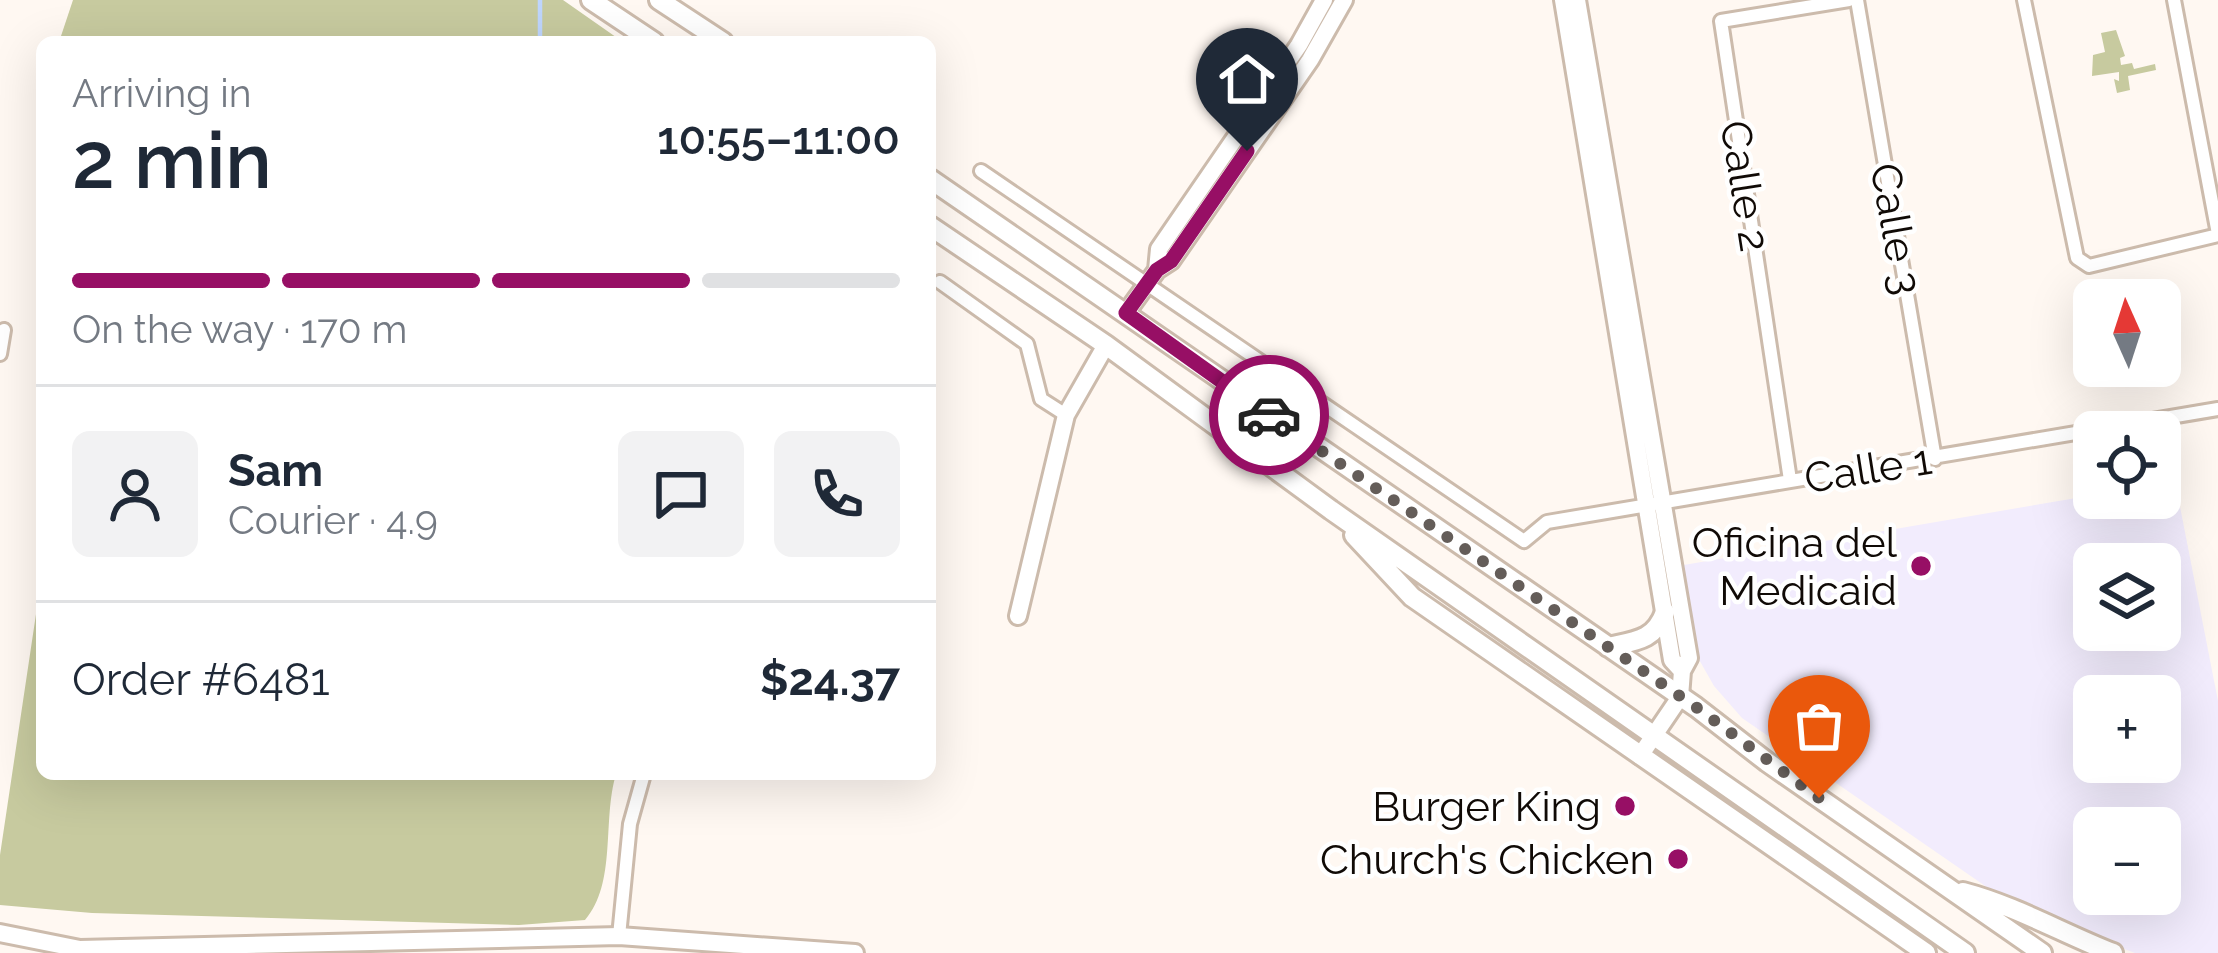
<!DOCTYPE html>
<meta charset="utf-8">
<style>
:root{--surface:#fff;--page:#f2f2f3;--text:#1f2937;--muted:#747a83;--line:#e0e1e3;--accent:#970f65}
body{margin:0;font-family:Raleway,sans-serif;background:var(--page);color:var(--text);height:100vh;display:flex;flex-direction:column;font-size:45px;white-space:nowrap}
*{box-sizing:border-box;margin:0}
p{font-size:39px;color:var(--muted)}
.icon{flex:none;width:66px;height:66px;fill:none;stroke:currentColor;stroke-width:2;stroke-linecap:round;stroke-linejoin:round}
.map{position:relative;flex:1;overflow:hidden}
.sheet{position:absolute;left:36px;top:36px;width:900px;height:744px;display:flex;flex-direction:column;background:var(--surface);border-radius:18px;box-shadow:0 12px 48px #0002}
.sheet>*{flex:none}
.needle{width:78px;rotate:357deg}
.tools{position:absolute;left:2073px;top:279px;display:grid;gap:24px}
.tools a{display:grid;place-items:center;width:108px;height:108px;border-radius:18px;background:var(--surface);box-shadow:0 12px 48px #0002;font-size:60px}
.pin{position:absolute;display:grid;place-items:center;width:102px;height:102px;color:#fff;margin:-123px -51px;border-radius:50% 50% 50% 0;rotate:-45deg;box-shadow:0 0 12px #0007}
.pin .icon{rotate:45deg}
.courier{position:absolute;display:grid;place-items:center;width:120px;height:120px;margin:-60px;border:9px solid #970f65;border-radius:50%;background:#fff;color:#222;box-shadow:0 3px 15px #0007}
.overview em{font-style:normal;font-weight:600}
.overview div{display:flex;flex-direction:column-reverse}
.overview{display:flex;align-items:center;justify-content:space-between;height:204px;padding:0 36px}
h1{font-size:78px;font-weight:600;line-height:90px}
.bar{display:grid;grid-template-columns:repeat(4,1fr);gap:18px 12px;align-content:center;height:144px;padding:0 36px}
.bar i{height:15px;border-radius:9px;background:var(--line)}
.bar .on{background:var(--accent)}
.bar p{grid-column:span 4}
.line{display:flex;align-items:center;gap:30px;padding:0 36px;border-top:3px solid var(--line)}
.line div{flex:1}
.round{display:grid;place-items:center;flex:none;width:126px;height:126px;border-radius:18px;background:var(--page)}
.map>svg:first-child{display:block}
</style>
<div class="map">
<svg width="2218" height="953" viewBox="0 0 2218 953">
<rect width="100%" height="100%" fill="#fff8f2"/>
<path fill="#f2ecfd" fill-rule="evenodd" d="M2175 481 2218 701V953H2135L2037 916 1991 890 1742 718 1714 686 1693 649 1678 566 2094 495V498H2160V483ZM2094 564H2160V630H2094ZM2094 696H2160V762H2094ZM2094 828H2160V894H2094Z"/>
<path fill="#c7ca9f" d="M73 0H563L623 42H59Z
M2116 30 2125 56 2120 58 2121 65 2132 63 2134 69 2155 64 2156 70 2128 76 2130 90 2117 93 2114 79 2119 81V72L2092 76 2093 55 2105 52 2101 33Z
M42 574V774H616C602 821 617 883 585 920L519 925 92 913 0 905V855Z"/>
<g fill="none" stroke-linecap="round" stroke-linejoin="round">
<path stroke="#bed5fd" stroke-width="4.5" d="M540 42V0"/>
<defs>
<path id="street" d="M1857 0 1935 459
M2024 0 2077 258 2089 266 2218 235
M2174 0 2218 234
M981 171 1524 541 1547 522 2218 409
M940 282 1027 344 1041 399 1066 415
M0 354 4 330
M1790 480 1721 21 1849 0
M619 936 630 824 644 774"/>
<path id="secondary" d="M1563 0 1672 660 1682 671
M1577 0 1689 658 1682 671 1680 697 1640 756
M1157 270 1159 249 1299 45 1324 0
M1126 313 1157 270 1171 261 1310 60 1344 0
M1018 616 1066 415 1106 345
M0 933 80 949 619 936 855 953"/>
<path id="primary" d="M591 0 654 42
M659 0 723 42
M930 179 1696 707 1767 762 2042 953
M930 226 1106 345 1331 510 1965 953
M1354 535 1412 597 1926 953
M1608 647C1636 641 1655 640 1665 612
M1963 892C2016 906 2062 933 2113 953"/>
</defs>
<use href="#street" stroke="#ccbbac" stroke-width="18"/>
<use href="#secondary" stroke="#ccbbac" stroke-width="22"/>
<use href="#primary" stroke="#ccbbac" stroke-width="24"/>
<use href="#street" stroke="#fff" stroke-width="12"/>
<use href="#secondary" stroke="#fff" stroke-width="16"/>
<use href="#primary" stroke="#fff" stroke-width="18"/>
</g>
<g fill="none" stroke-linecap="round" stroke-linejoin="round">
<path stroke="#645d59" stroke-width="12" stroke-dasharray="0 21.6" d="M1269 415 1696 707 1819 798"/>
<path stroke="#970f65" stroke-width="15" d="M1247 151 1171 261 1157 270 1126 313 1269 415"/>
</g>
<g fill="#970f65" stroke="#fff" stroke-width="4.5">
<circle cx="1921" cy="566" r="12"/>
<circle cx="1625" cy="806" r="12"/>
<circle cx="1678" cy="859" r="12"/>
</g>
<g text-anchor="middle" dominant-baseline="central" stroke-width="9" stroke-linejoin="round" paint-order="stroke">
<g font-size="42" fill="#100a06" stroke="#fff">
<text transform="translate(1745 186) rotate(81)">Calle 2</text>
<text transform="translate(1896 229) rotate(80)">Calle 3</text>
<text transform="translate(1868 469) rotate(-9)">Calle 1</text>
</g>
<g font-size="42" fill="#100a06" stroke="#fff" text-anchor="end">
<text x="1897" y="542">Oficina del<tspan x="1897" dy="48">Medicaid</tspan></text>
<text x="1601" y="806">Burger King</text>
<text x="1654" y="859">Church's Chicken</text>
</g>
</g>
</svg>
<div class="tools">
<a><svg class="needle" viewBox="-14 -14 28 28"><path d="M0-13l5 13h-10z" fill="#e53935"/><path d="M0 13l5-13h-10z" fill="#747a83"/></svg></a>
<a><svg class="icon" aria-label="locate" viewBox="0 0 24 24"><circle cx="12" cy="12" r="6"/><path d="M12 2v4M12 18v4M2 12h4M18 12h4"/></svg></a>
<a><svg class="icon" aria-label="layers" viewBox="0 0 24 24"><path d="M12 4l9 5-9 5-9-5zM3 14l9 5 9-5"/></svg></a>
<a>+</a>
<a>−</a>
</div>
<div class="pin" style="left:1819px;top:798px;background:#ea580c"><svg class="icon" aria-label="bag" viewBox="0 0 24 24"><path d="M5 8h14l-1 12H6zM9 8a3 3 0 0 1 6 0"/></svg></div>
<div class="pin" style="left:1247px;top:151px;background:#1f2937"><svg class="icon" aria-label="home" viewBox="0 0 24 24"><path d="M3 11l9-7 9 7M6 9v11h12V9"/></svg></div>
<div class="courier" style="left:1269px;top:415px"><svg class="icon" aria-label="car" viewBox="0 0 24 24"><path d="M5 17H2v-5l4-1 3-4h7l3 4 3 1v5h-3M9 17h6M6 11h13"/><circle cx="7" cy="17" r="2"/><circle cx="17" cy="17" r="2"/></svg></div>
<section class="sheet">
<div class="overview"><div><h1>2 min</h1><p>Arriving in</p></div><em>10:55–11:00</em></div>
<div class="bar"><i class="on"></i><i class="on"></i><i class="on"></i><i></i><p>On the way · 170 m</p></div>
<div class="line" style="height:216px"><a class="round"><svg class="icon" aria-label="person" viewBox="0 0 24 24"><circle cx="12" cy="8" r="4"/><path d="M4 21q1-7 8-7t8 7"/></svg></a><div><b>Sam</b><p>Courier · 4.9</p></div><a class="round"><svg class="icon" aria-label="chat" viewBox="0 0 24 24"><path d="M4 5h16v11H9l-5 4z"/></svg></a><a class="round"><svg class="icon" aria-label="phone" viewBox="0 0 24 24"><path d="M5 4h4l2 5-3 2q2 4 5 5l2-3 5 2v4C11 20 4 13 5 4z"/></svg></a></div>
<div class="line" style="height:156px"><div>Order #6481</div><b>$24.37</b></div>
</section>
</div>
